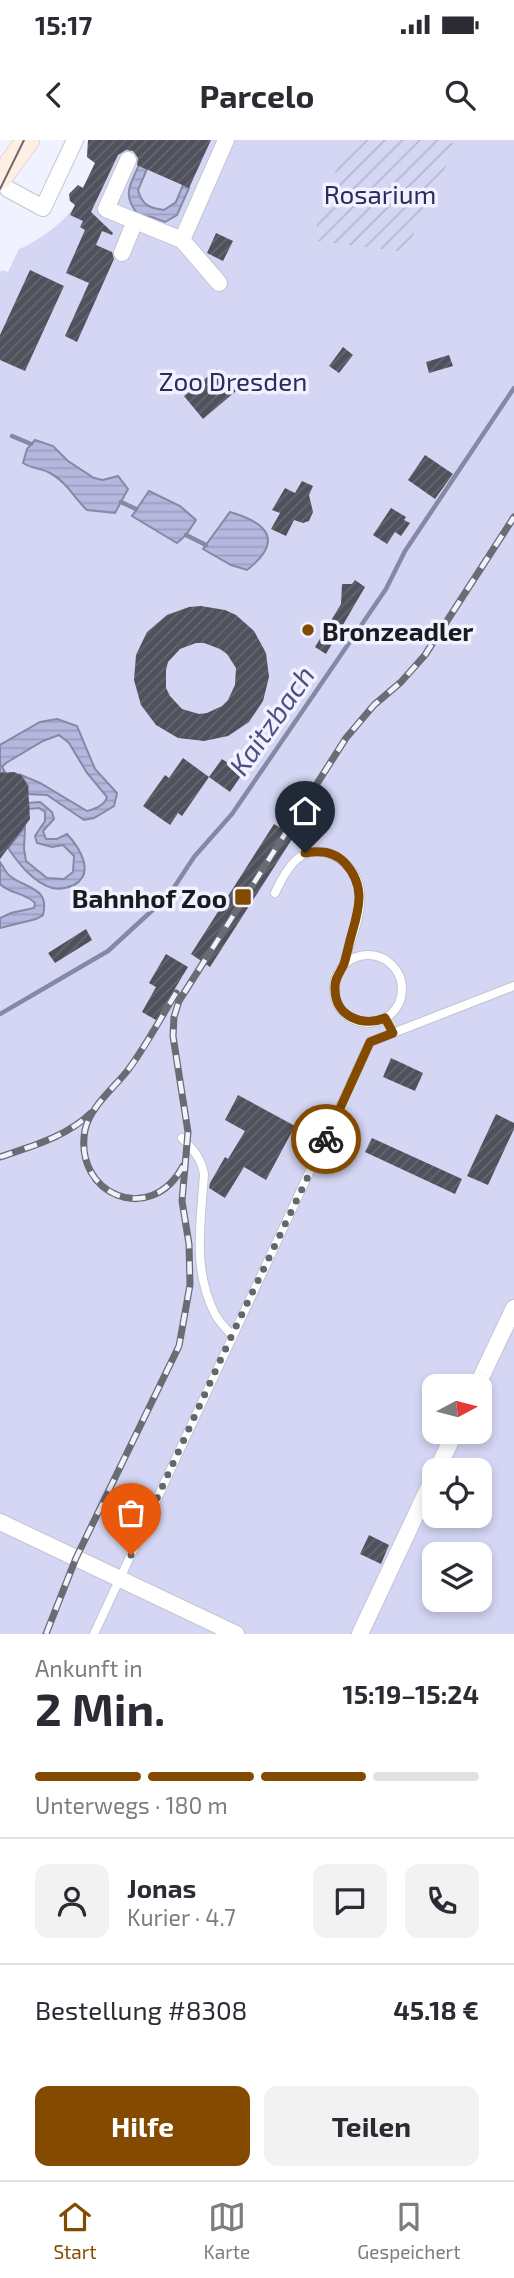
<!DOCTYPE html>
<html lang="de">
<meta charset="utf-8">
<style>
:root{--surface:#fff;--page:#f2f2f3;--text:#2b2b33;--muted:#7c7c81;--line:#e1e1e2;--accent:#844a00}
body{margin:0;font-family:"Exo 2",sans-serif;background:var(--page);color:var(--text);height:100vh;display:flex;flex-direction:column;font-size:26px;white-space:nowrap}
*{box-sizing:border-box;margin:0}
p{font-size:23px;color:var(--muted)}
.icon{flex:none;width:38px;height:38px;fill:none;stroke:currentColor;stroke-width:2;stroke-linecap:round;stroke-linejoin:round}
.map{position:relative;height:1494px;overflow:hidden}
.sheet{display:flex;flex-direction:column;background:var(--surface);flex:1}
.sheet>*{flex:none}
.needle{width:46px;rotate:83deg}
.tools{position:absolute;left:422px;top:1234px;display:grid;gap:14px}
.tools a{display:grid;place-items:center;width:70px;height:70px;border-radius:14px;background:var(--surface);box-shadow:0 4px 10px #0003;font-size:35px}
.pin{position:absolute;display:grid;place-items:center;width:60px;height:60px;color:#fff;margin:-72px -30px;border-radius:50% 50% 50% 0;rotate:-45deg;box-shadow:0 0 7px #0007}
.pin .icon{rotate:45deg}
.courier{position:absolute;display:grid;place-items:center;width:70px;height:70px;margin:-35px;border:5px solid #844a00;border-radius:50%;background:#fff;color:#222;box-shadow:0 2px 9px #0007}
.head em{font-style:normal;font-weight:700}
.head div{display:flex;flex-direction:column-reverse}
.head{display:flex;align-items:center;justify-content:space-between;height:119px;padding:0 35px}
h1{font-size:46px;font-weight:700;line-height:52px}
.bar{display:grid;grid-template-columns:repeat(4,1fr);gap:10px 7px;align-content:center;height:84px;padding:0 35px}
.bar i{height:9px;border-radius:5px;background:var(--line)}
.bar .on{background:var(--accent)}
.bar p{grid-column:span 4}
.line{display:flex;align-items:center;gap:18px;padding:0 35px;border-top:2px solid var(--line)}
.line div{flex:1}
.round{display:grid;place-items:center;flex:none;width:74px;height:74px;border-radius:14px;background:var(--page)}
.primary-button{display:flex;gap:14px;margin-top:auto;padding:14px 35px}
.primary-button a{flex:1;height:80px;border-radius:14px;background:var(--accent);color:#fff;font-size:28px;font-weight:700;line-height:80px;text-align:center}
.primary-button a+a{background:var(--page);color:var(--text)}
.status{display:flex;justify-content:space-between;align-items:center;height:49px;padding:0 35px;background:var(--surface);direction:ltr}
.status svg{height:19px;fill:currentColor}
header{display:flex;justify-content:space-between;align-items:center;height:91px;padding:0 35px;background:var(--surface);font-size:32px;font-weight:700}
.dock{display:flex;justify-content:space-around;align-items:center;height:98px;border-top:2px solid var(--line);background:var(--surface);font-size:19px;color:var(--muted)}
.dock a{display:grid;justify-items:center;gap:4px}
.dock .on{color:var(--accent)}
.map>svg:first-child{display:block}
</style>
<div class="status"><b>15:17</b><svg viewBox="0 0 49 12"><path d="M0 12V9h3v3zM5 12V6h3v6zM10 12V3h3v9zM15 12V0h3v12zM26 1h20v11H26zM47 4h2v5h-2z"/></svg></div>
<header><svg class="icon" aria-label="back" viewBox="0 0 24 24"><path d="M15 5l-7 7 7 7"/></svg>Parcelo<svg class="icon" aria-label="search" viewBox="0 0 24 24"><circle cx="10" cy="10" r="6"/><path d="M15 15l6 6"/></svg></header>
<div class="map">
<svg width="514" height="1494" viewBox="0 0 514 1494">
<defs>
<pattern id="garden-furrows" width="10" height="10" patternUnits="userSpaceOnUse" patternTransform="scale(1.75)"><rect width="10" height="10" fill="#d4d6f4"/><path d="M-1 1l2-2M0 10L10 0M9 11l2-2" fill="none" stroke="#b5b7d1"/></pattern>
<pattern id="water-rules" width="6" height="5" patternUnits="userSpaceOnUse" patternTransform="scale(1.75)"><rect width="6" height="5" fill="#b5b8de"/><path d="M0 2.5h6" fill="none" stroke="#9b9ebe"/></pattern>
<pattern id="building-hatch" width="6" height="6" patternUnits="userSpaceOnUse" patternTransform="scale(1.75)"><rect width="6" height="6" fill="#50515c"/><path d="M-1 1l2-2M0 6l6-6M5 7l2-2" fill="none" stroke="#65666f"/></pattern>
</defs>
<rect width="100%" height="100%" fill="#f0f2ff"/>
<path fill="#d4d6f4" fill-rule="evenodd" d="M88 0H514V1494H0V133L2 130 8 132 19 109C36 103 66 81 75 65L70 61 69 54 78 45 83 47 95 23 87 17ZM434 1246H480V1292H434ZM434 1330H480V1376H434ZM434 1414H480V1460H434Z"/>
<path fill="url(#garden-furrows)" d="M351 0H445L456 5 405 112 316 101C314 71 338 27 351 0Z"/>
<path fill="url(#water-rules)" stroke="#8689a5" stroke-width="2" d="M139 25 147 29 138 50C142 65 149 68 164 70L176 62 183 45 189 48 177 75 165 82 152 77 139 76C122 55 129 47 139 25Z
M35 300 53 306 68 321 94 338 103 340 118 336 128 349 115 373 87 370C74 358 67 342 50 333 41 328 32 329 23 323L27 309Z
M149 351 180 366 196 380 186 395 177 403 132 376Z
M230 372C268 383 284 401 247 430L231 425 203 409Z
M57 579 77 586 95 629 117 653 114 666 94 678 84 680 47 655 27 654 28 646 21 635 40 643 87 671C95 669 105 665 107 657L87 633 69 603 59 595 43 601 6 623 2 627 5 632 0 633V605L40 582Z
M40 662 52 672 54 679 43 691 46 699H57L67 694C79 707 96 733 74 745 67 748 60 750 52 748 33 742 19 724 8 708L25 687 24 709 26 721 47 738 64 739 73 732 74 716 63 705 52 707 37 703 35 696 45 681V672L39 668 29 669 28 663Z
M0 722C3 726 5 732 10 736 26 749 50 747 43 775L36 779 0 788V778L11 773 34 768 35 763C26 753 10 754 0 744Z"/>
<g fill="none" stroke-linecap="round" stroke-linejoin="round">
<path stroke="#8689a5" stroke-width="4.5" d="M12 296 31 304
M121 362 136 369
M186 395 206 405
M0 874 108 811 169 755 194 717 232 674 386 449 405 411 514 248"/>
</g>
<path fill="url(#building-hatch)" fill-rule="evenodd" d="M88 0H211L189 48 137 25 138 18 133 11 126 10 118 15 91 72 113 93 112 95 102 91 96 105 112 112 114 119 77 202 65 196 89 143 66 133 85 90 80 87 83 81 70 75 75 65 70 61 69 54 78 45 83 48 95 23 87 17Z
M216 93 233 101 223 121 207 113Z
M30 130 64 146 25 231 0 220V195Z
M343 207 353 215 339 233 329 226Z
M449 215 453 226 429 233 426 222Z
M217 229 236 251 203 279 184 256Z
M425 315 453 334 435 359 408 340Z
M302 341 313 346 309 355 313 372 309 381 303 383 294 380 286 396 271 389 280 373 272 370 285 348 295 353Z
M391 368 406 377 404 380 410 383 401 396 395 392 387 404 373 395Z
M355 440 365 447 326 514 315 507 341 464 342 444H352Z
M201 466 225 470 236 475 254 491 266 513 269 537 263 561 249 582 228 596 204 601 178 598 156 585 141 565 134 540 136 515 147 492 167 475 189 467ZM196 503H204L220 509 227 514 236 528 235 545 228 560 222 566 207 573 199 574 182 569 170 556 166 548V530L168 522 180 509Z
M183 618 209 637 182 676 178 673 170 685 143 666 165 635 169 638Z
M222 619 243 633 230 652 209 637Z
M14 632 21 635 28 646 30 679 0 719V633Z
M274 684 294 696 210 827 191 814Z
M86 789 92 800 55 823 48 813Z
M166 814 188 827 156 880 142 872 156 847 149 843Z
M391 918 423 933 415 951 383 937Z
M238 955 295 986 266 1040 244 1027 225 1058 209 1048 210 1043 225 1017 228 1019 245 991 225 980Z
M496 974 514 983V989L488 1045 467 1036Z
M372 998 462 1039 455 1054 365 1012Z
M369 1395 389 1405 381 1424 360 1414Z"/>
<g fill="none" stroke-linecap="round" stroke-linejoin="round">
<defs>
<path id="lane" d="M275 753C287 727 303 700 335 716 346 722 356 734 359 745 365 771 350 801 343 826
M334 849a34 34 0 1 1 68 0a34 34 0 1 1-68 0Z
M306 982 329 993
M182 998C193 1010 201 1017 204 1034 201 1081 192 1130 215 1174 219 1182 226 1189 232 1195
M94 1494 370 902 514 846"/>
<path id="street" d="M128 20 106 69 182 100 226 0
M8 49 43 68 75 0
M182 100 219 143
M122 113 135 81
M477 1246 514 1168
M437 1330 455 1292
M0 1382 236 1494
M360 1494 434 1336"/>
<path id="secondary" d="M1 37 28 0"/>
</defs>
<use href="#lane" stroke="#c2c4d0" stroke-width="10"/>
<use href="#street" stroke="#c2c4d0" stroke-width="18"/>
<use href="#secondary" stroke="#c2c4d0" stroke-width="24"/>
<use href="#lane" stroke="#fff" stroke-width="8"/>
<use href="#street" stroke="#fff" stroke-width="16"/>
<use href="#secondary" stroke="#feefe2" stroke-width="23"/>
<path stroke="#6a6b73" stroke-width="2" d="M0 49 24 0"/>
<defs>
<path id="rail" d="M176 853C160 879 146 906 128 930 114 948 90 967 85 990 73 1055 151 1087 183 1026
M0 1017C32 1006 66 997 91 973
M46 1494 76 1418 179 1206 190 1145 189 1104 182 1061 188 992 173 896 174 877 179 861 346 598 374 565 401 542 425 515 514 377"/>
</defs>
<use href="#rail" stroke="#6a6b73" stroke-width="7"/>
<use href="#rail" stroke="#f0f2ff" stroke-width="4.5" stroke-dasharray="13" stroke-linecap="butt"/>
</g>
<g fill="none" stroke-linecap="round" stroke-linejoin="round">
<path stroke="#65666d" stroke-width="7" stroke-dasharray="0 12.6" d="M131 1415 232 1195 326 999"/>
<path stroke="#844a00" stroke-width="9" d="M305 713C320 710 334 711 345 723 365 745 360 766 352 793 349 803 347 814 344 824 340 833 334 839 335 849 335 877 363 887 385 878L393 893 370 902 326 999"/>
</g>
<g fill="#844a00" stroke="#f0f2ff" stroke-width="2.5">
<circle cx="308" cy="490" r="7"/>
<rect x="234" y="748" width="18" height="18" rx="3.5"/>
</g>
<g text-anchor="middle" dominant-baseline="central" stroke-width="7" stroke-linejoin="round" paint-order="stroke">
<g font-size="26" fill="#2c2b5c" stroke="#f0f2ff">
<text x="380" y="53">Rosarium</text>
<text x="233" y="240">Zoo Dresden</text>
</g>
<g font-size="26" font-weight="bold" fill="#1a1a1f" stroke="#f0f2ff" text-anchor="start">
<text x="322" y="490">Bronzeadler</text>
<text x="227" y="757" text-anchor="end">Bahnhof Zoo</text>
</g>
<g font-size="28" font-style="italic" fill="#4e4f83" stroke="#f0f2ff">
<text transform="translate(271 580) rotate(-55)">Kaitzbach</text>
</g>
</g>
</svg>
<div class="tools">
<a><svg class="needle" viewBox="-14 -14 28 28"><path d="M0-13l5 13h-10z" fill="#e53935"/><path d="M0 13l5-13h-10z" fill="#7c7c81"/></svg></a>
<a><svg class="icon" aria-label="locate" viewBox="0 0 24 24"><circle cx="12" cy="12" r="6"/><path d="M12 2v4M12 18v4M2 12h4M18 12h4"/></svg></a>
<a><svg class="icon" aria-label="layers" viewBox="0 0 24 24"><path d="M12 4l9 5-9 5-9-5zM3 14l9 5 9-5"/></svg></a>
</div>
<div class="pin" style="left:131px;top:1415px;background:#ea580c"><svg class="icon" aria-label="bag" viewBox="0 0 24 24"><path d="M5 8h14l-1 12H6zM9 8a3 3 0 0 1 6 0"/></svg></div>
<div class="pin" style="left:305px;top:713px;background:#1f2937"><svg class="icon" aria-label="home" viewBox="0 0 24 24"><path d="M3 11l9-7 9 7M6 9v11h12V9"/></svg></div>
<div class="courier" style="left:326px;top:999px"><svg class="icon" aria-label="bike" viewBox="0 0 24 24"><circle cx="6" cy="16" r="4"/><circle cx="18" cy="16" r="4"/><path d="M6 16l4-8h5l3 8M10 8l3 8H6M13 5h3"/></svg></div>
</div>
<section class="sheet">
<div class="head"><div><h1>2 Min.</h1><p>Ankunft in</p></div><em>15:19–15:24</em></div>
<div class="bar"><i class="on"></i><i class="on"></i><i class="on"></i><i></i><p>Unterwegs · 180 m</p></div>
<div class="line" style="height:126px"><a class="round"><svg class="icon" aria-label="person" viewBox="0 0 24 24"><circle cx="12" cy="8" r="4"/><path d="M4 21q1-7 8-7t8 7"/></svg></a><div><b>Jonas</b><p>Kurier · 4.7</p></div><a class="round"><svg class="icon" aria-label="chat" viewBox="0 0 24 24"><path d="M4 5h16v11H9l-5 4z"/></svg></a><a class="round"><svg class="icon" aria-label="phone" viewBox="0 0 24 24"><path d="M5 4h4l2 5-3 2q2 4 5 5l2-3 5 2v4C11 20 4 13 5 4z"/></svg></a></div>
<div class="line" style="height:91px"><div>Bestellung #8308</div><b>45.18 €</b></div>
<div class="primary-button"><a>Hilfe</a><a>Teilen</a></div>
</section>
<nav class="dock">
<a class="on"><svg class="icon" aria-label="home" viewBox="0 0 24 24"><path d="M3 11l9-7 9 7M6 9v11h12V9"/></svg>Start</a>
<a><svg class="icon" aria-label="map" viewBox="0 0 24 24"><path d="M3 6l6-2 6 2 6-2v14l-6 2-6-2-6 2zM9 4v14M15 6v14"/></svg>Karte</a>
<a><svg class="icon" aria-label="saved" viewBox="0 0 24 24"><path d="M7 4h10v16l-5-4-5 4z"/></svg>Gespeichert</a>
</nav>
